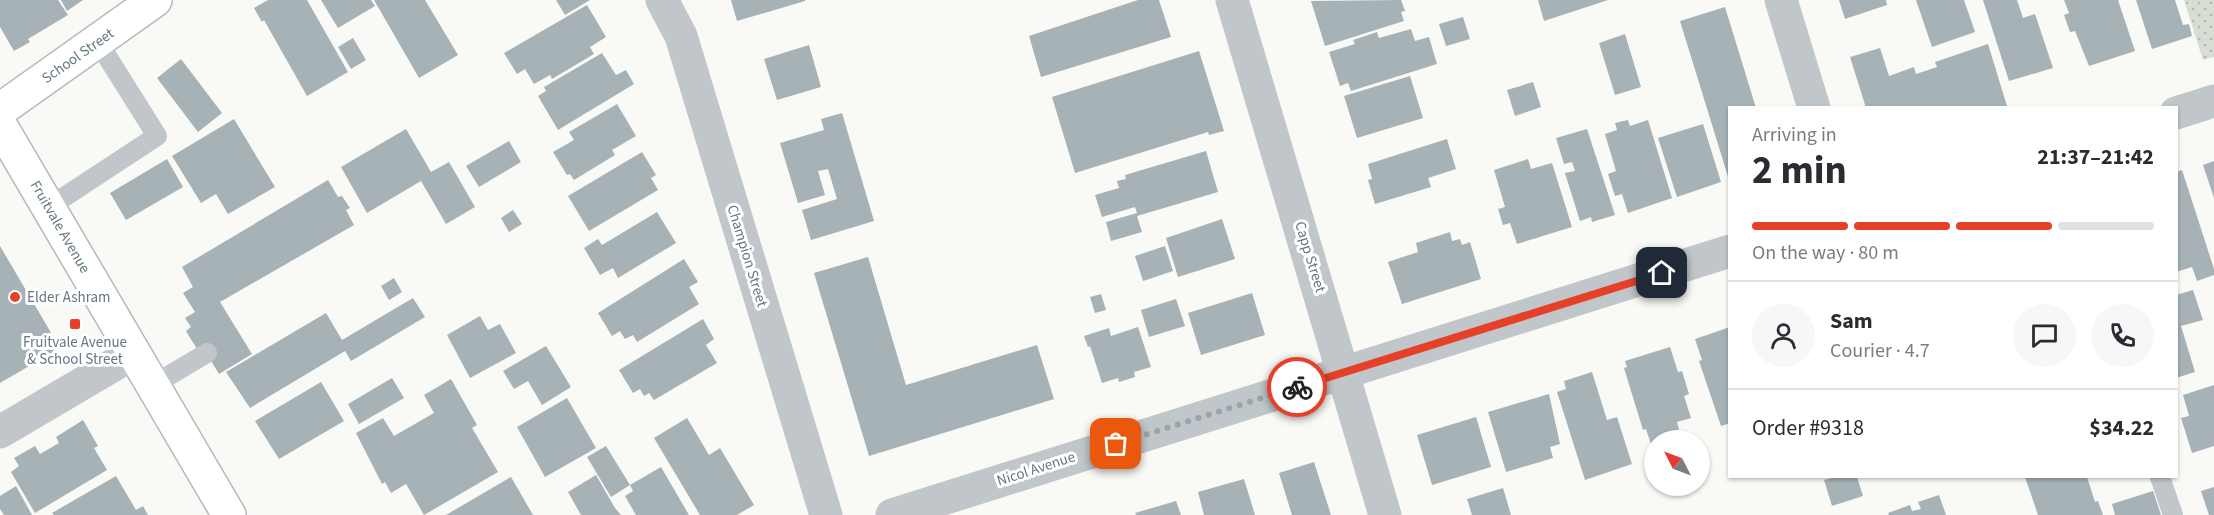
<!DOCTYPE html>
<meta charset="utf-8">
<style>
:root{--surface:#fff;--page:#f7f7f7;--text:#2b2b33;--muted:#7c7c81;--line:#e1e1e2;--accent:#e74029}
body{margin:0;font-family:"Source Sans 3",sans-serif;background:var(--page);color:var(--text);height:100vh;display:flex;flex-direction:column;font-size:22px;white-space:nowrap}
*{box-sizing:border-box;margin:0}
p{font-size:20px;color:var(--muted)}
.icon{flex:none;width:33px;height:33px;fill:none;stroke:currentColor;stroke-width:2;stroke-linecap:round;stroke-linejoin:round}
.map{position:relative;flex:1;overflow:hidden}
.side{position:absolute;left:1728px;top:106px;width:450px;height:372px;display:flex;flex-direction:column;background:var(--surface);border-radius:0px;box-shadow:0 2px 4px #0004}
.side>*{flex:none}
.needle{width:39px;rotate:312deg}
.tools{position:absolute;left:1644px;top:430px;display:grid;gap:12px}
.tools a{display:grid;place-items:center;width:66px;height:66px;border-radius:50%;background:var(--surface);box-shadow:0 2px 4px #0004;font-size:30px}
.pin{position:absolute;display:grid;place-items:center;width:51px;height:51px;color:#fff;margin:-26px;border-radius:12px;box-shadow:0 3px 9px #0006}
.courier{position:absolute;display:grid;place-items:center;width:60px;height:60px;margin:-30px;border:4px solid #e74029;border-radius:50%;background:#fff;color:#222;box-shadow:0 2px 8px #0007}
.head em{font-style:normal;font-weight:700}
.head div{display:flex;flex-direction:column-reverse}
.head{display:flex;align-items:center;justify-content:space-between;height:102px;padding:0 24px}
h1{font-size:39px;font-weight:700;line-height:45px}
.bar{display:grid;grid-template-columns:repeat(4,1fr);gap:9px 6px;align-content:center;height:72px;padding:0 24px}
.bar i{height:8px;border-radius:4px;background:var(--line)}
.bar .active{background:var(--accent)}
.bar p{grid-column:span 4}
.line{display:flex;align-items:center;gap:15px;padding:0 24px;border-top:2px solid var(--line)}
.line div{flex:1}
.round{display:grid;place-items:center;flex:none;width:63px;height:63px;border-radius:32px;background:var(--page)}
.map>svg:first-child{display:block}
</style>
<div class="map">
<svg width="2214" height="515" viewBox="0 0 2214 515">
<defs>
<pattern id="park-dots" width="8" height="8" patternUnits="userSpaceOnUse" patternTransform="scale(1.5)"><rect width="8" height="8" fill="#d9ded5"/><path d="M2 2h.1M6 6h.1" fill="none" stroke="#b4b9b2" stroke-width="1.8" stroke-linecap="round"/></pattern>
</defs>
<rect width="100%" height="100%" fill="#f9f9f6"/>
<path fill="url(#park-dots)" d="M2184 0H2214V57L2203 60Z"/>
<path fill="#a6b2b6" d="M0 0H58L68 15 28 39 30 42 14 51 0 27Z
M61 0H83L67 11Z
M268 0H307L348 72 307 96 264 20 262 22 254 8Z
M321 0H371L375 6 338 28Z
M374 0H425L458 55 419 78Z
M556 0H590L565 15Z
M731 0H805V1L737 21Z
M1138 0H1159L1171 37 1041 77 1029 36Z
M1401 0 1405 11 1401 12 1404 21 1325 46 1311 1Z
M1538 0H1608L1544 21Z
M1839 0H1886L1887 5 1845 19Z
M1916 0H1964L1975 32 1932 47Z
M1983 0H2017L2023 18 2035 14 2053 68 2009 81Z
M2064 0H2118L2135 51 2089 66 2075 31 2070 32 2064 15 2069 13Z
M2136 0H2175L2183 25 2189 24 2192 36 2152 49Z
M587 5 606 37 590 47 594 54 552 79 550 75 534 84 525 69 517 74 504 53Z
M1725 7 1756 108H1730L1729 180 1680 21Z
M1463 17 1470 39 1446 46 1439 24Z
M1411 29 1415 41 1429 37 1437 64 1351 91 1348 83 1340 86 1329 52 1355 44 1353 40 1377 32 1379 38Z
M1625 34 1641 87 1615 95 1599 43Z
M353 38 366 60 351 69 338 47Z
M1988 44 2007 106 2001 108H1866L1850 57 1880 48 1889 76 1914 67 1916 74 1937 67 1935 62Z
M809 45 821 87 777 100 764 59Z
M1199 51 1224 131 1209 135 1208 132 1075 173 1052 97Z
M602 53 616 75 626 70 634 84 558 130 538 96 546 91 544 87Z
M181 59 222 113 198 132 157 78Z
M1410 76 1423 118 1357 138 1344 96Z
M1533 82 1541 107 1515 116 1507 90Z
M617 104 636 136 612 150 615 155 574 180 570 174 567 175 553 152 574 140 569 132Z
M842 113 874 221 811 240 802 210 837 199 828 169 818 171 825 195 798 203 780 143 824 130 821 119Z
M234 119 275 187 228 214 216 194 201 203 172 156Z
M1628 120 1630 126 1648 120 1672 198 1628 213 1622 194 1615 196 1608 174 1616 171 1605 134 1617 130 1615 123Z
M1703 124 1721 182 1677 197 1658 138Z
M406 129 431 172 449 162 475 207 446 224 421 181 367 213 341 167Z
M1587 129 1615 215 1592 222 1591 217 1580 221 1565 173 1575 171 1572 162 1564 164 1556 138Z
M1447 139 1456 169 1428 178 1431 187 1375 204 1368 180 1372 179 1368 164Z
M509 141 521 162 479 187 466 166Z
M1206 151 1218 192 1137 216 1142 232 1111 241 1106 222 1137 213 1135 207 1102 217 1095 195 1119 188 1117 181 1126 179 1125 175Z
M642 152 656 175 651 178 658 190 589 231 568 196Z
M167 159 183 187 126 220 110 193Z
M1528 159 1531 169 1552 163 1572 227 1517 244 1510 223 1503 225 1498 209 1505 207 1494 170Z
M2214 161V198L2203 165Z
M2182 170 2214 269V275L2197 281 2192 267 2176 272V172Z
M328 180 338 197 342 196 350 208 346 210 354 225 220 302 252 354 219 374 202 346 197 349 186 331 191 327 185 318 195 312 183 293 193 287 182 267Z
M513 210 522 224 509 232 501 218Z
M657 212 676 243 618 278 613 268 600 275 584 248 598 239 602 245Z
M1222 219 1235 259 1178 277 1166 238Z
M1450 232 1452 241 1460 239 1462 245 1470 242 1481 279 1402 304 1388 262 1418 252 1416 243Z
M0 246 60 348 0 383Z
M1165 246 1173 271 1143 281 1135 256Z
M868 257 906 385 1037 345 1054 399 869 456 814 273Z
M684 259 698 282 689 287 699 304 637 342 633 335 625 339 620 331 612 336 598 313Z
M394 278 402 292 389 300 381 286Z
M2193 290 2203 320 2181 326 2195 372 2176 378V295Z
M1252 293 1265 335 1201 355 1188 313Z
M1101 294 1106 310 1095 313 1090 297Z
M413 298 425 317 351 361 345 351 250 408 226 372 326 313 342 340Z
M1176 299 1185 326 1149 337 1141 310Z
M480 316 488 330 500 324 516 353 470 378 447 335Z
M703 319 714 339 706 345 717 363 654 400 649 393 644 396 640 389 633 393 619 370Z
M1138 327 1151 367 1134 372 1135 377 1119 382 1118 378 1102 383 1090 346 1088 347 1084 336 1109 328 1111 336Z
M1730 327V423L1721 426 1699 361 1702 360 1695 339Z
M546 346 571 387 542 405 528 381 514 389 503 371Z
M1670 347 1678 372 1682 371 1689 394 1684 396 1691 418 1677 422 1679 430 1673 433 1675 440 1654 441 1652 447 1646 429 1643 430 1624 368 1627 367 1625 361Z
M1592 372 1607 420 1617 417 1632 464 1585 480 1557 392 1566 389 1564 381Z
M392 378 404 398 359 424 348 404Z
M451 379 477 425 472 428 498 472 424 515 406 484 391 493 385 482 382 484 356 433 383 418 394 436 434 413 424 395Z
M321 382 344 421 279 459 255 421Z
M2214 385V446L2192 453 2181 418 2189 416 2183 395Z
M1549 394 1560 444 1550 447 1553 458 1506 472 1488 412Z
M567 398 596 448 545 477 517 427Z
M1476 417 1491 467 1432 485 1417 435Z
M687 418 709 455 720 448 754 505 737 515H700L654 438Z
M83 420 98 446 94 448 107 470 35 513 11 472 19 466 14 458 35 446 40 454 59 443 56 437Z
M606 446 630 485 611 497 587 457Z
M1314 462 1331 515H1292L1279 473Z
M661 467 689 515H636L625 496 633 491 630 485Z
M596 475 615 508 621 515H581L568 492Z
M116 476 136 510 143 506 148 515H54L52 513Z
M511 477 533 515H446Z
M1835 477H1857L1863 496 1832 506 1824 480Z
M2025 477H2087L2095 502 2098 501 2103 515H2038Z
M1244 479 1255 515H1204L1198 492Z
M16 486 32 515H4L0 509V496Z
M2214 487V515H2209L2201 491Z
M1503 488 1511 515H1472L1467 499Z
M2153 491 2161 515H2115L2112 504Z
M1939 495 1946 515H1889L1888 513 1910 505 1912 511 1921 509 1918 502Z
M1176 501 1181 515H1136L1135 513Z"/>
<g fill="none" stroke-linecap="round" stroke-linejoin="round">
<defs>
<path id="secondary" d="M0 110 155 0
M0 125 229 515"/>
</defs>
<use href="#secondary" stroke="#b2babe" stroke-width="36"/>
<path stroke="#c0c6c9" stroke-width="20" d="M49 207 157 136 98 42
M153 385 207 353
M2160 477 2173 515"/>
<path stroke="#c0c6c9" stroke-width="33" d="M662 0 681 36 826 515
M1232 0 1385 515
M1781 0 1814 108
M2176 113 2214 101
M0 432 134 353
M892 515 1730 251"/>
<use href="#secondary" stroke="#fff" stroke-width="33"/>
</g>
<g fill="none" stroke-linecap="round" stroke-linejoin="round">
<path stroke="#98a5ab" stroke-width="6" stroke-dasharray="0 10.8" d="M1116 444 1297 387"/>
<path stroke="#e74029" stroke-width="8" d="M1297 387 1662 273"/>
</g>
<g fill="#e74029" stroke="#fff" stroke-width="2">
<circle cx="15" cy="297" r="6"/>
<rect x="69" y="318" width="12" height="12" rx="3"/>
</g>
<g text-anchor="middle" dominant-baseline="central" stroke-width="6" stroke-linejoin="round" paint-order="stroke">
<g font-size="15" fill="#637882" stroke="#fff">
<text transform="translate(78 56) rotate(-35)">School Street</text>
<text transform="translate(60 227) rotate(60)">Fruitvale Avenue</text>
<text transform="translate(747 256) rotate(73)">Champion Street</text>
<text transform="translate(1310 257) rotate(73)">Capp Street</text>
<text transform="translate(1036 469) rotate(-18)">Nicol Avenue</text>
</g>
<g font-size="15" fill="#637882" stroke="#fff" text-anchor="start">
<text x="27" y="297">Elder Ashram</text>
<text x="75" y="342" text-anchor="middle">Fruitvale Avenue<tspan x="75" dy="17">&amp; School Street</tspan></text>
</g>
</g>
</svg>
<div class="tools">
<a><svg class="needle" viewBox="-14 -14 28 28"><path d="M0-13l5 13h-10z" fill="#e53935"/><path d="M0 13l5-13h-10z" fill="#7c7c81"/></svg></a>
</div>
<div class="pin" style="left:1116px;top:444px;background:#ea580c"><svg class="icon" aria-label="bag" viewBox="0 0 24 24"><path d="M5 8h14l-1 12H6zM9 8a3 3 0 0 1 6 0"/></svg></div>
<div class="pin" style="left:1662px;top:273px;background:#1f2937"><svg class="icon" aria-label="home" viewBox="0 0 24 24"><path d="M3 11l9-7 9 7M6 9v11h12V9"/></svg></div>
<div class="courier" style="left:1297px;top:387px"><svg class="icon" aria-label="bike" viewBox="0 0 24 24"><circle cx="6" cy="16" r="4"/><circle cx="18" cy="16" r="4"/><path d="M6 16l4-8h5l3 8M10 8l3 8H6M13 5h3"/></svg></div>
<section class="side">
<div class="head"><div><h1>2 min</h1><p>Arriving in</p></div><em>21:37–21:42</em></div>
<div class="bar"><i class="active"></i><i class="active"></i><i class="active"></i><i></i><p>On the way · 80 m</p></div>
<div class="line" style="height:108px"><a class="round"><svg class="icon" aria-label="person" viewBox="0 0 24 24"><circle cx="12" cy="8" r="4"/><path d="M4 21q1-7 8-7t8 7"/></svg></a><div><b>Sam</b><p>Courier · 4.7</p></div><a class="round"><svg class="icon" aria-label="chat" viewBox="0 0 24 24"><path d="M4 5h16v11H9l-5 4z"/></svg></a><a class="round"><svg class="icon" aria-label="phone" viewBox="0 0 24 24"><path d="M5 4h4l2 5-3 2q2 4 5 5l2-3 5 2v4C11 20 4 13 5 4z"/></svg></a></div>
<div class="line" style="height:78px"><div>Order #9318</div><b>$34.22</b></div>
</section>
</div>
